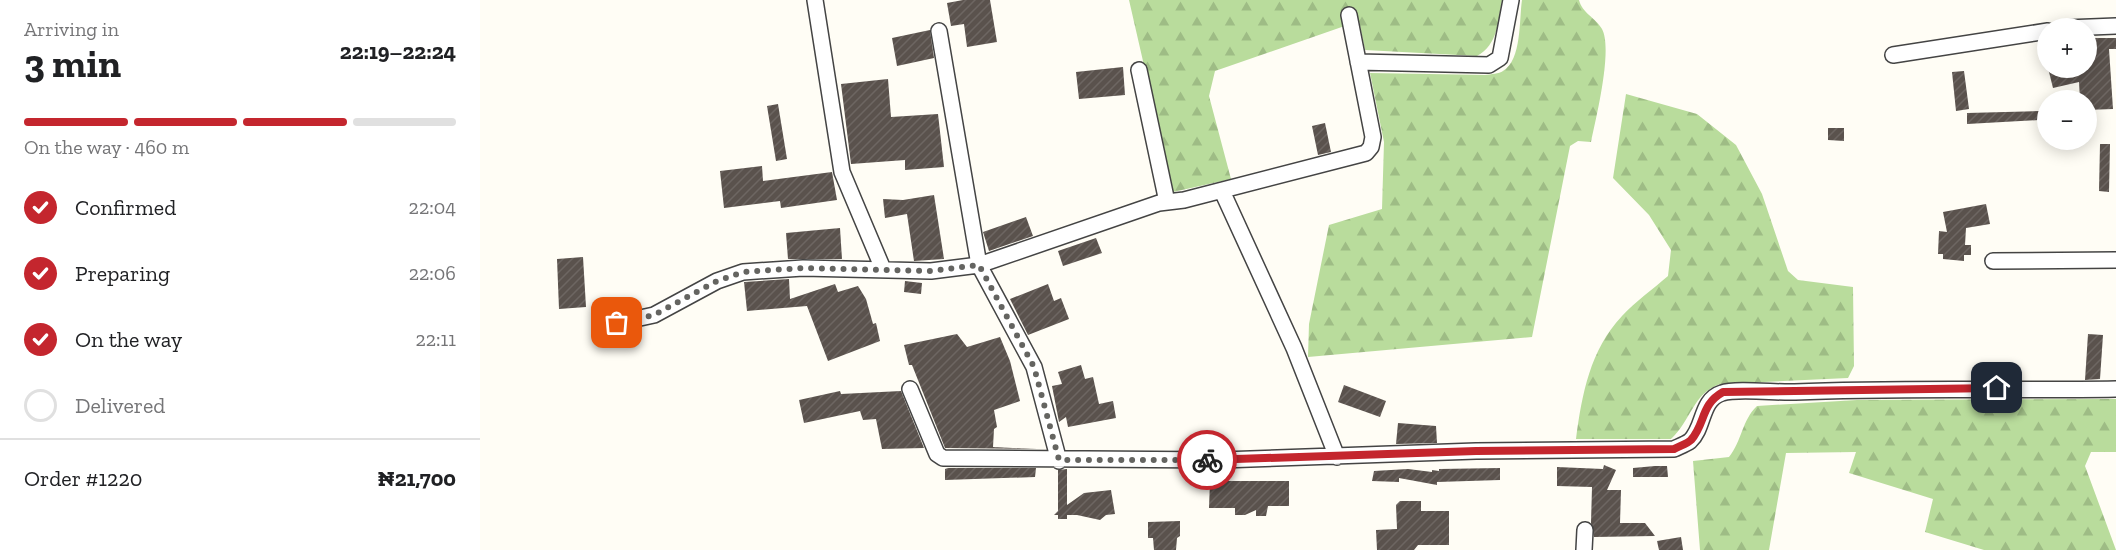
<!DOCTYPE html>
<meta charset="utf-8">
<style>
:root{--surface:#fff;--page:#f2f2f2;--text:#202124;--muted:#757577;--line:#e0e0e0;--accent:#c4262e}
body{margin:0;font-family:"Zilla Slab",serif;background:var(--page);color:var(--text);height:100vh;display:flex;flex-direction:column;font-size:22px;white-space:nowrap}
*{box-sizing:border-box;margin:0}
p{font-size:20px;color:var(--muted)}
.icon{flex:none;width:33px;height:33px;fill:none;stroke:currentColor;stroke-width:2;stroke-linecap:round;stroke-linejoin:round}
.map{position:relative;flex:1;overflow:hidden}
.drawer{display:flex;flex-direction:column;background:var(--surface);width:480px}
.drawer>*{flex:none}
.tools{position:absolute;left:1557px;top:18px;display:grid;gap:12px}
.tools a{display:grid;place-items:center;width:60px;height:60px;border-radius:50%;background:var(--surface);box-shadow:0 3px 15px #0003;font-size:30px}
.pin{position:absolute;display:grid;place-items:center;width:51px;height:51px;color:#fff;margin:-26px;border-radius:12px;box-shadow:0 3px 9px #0006}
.courier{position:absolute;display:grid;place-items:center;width:60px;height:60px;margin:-30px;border:4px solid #c4262e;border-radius:50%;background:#fff;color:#222;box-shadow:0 2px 8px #0007}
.overview em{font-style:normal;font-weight:700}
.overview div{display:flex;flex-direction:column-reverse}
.overview{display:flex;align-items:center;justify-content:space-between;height:102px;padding:0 24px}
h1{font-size:39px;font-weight:700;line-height:45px}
.bar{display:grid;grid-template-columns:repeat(4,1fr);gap:9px 6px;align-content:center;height:72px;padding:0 24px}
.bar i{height:8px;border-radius:4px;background:var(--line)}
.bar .on{background:var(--accent)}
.bar p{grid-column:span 4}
.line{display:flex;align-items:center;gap:15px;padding:0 24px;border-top:2px solid var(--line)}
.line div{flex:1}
ol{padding:0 24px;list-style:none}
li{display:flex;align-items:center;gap:18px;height:66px}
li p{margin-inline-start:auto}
li .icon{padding:6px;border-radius:50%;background:var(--accent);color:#fff;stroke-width:4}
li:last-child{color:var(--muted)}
li i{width:33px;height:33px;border:3px solid var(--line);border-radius:50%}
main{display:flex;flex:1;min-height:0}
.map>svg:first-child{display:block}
</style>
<main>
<section class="drawer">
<div class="overview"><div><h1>3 min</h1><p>Arriving in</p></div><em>22:19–22:24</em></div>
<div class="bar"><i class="on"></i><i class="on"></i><i class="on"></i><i></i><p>On the way · 460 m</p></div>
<ol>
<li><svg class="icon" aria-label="check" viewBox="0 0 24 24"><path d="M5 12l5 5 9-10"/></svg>Confirmed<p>22:04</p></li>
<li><svg class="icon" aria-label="check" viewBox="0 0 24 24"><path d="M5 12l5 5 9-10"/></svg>Preparing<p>22:06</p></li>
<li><svg class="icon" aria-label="check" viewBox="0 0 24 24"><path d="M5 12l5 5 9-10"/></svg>On the way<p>22:11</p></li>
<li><i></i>Delivered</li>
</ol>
<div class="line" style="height:78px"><div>Order #1220</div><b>₦21,700</b></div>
</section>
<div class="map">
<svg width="1636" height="550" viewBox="0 0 1636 550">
<defs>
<pattern id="forest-firs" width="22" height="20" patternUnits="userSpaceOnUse" patternTransform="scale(1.5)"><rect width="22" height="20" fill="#b9dc9c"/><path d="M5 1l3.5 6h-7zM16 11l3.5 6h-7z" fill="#9ebc85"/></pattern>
<pattern id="building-hatch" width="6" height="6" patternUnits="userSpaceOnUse" patternTransform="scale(1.5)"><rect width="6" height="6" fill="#5a524d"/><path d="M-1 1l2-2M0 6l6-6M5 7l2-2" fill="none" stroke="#6d6662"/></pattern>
</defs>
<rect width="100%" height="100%" fill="#fffdf5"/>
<path fill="url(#forest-firs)" d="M649 0H1022C1018 21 1018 45 997 56L885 50 879 21 735 71 729 96 751 179 693 192Z
M1042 0H1099C1102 13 1116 18 1122 29 1133 49 1116 118 1111 142L1098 141 1090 146 1052 337 828 357 829 324 849 225 902 209 904 142 890 73 1005 75C1011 74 1019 74 1023 71 1042 60 1039 19 1042 0Z
M1146 94 1217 114 1256 145 1282 194 1308 271 1318 280 1373 287 1374 366 1368 378 1240 384C1213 393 1211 421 1191 439H1096C1102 394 1110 350 1142 316 1156 301 1173 289 1188 276L1191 250 1169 215 1133 178Z
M1636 399V452H1611L1605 466 1636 550H1504L1445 532 1453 499 1369 473 1376 452 1306 453 1289 550H1220L1213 461 1249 457C1262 441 1262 420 1277 406L1377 400Z"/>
<path fill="url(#building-hatch)" d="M483 0H510L517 42 487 47 484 24 471 26 467 3Z
M450 30 454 58 417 66 412 38Z
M1606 38H1636V49H1629L1633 109 1606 110V100H1600L1599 82 1573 88 1568 68H1606Z
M643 67 645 95 599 99 596 72Z
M1484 71 1489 109 1476 111 1472 72Z
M408 79 411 117 458 114 464 167 425 170V160L371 164 361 84Z
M298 104 307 159 296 161 287 106Z
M1559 111V120L1487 124V113Z
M845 123 851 152 838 155 832 126Z
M1348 128H1364V141L1348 140Z
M1620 144H1630L1629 192 1619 191Z
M282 166 283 181 352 172 357 200 301 208 300 201 244 208 240 171Z
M454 195 464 259 434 261 427 214 405 218 403 199 423 200Z
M1506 204 1510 224 1486 228 1485 245H1491V255H1484V261L1463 259V254H1458L1459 231 1467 232 1463 212Z
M546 217 553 236 509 251 503 232Z
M360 228 362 259H308L306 233Z
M616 238 622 253 583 266 578 251Z
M103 257 106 307 79 309 77 259Z
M309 279 310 299 355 284 358 292 378 286 386 299 393 324 396 323 400 341 348 361 327 306 267 311 264 282Z
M425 281 442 283 441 294 424 292Z
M568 284 574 301 581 298 589 319 548 335 530 299Z
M477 334 487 347 520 337 530 361 540 401 514 410 517 427 514 429 513 447 557 449 465 448 432 365H429L424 345Z
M1608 334 1623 335 1620 379 1605 380Z
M601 365 605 379 613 377 619 404 633 401 636 418 588 427 586 417 579 422 572 386 582 384 578 372Z
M864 385 906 401 900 417 858 402Z
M360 391 361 394 421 391 444 448 402 449 396 419 383 420 380 411 324 423 319 400Z
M918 423 956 426 957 443 916 444Z
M1124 465 1136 470 1127 490H1141L1140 523H1165L1175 536 1114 537 1111 523 1112 487 1077 486V467L1123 469Z
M1175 466H1187L1188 477H1153V468Z
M556 468 555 477 465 480V469L468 468Z
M1020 468V480L957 482V485L919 478V482L892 481 894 471 928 469 952 472V470L959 471V469Z
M587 469V505L604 493 631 490 635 514 626 515 620 520 597 515H587V519H578V515H574L578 511V470Z
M730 481H809V506H788L786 516H776V510L765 515H755V508H729Z
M920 501H941V511H969V545H938L934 550H897L896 530 917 529 916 505Z
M700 521V536L697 538 696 550H674L673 538H668V522Z
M1201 537 1203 550H1179L1177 541Z"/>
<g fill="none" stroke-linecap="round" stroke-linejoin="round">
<defs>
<path id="minor" d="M335 0 362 172 403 269
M1586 28 1636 26
M459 31 499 265 554 367 579 461
M1413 55 1568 31
M878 62 1009 65 1020 58 1031 0
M659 70 687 202
M742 191 814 348 857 457
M1513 261 1636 260
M121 323H137L174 315 237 281 263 272 323 268 451 271 499 265 679 203 704 200 886 153 891 147 893 137 869 15
M430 389 457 454 463 458 742 460 996 451 1194 449C1198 447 1206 444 1210 441 1225 427 1220 400 1242 393 1256 388 1298 393 1315 392 1422 387 1529 391 1636 389
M1104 550 1105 530"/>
</defs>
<use href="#minor" stroke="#444" stroke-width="18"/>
<use href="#minor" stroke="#fff" stroke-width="15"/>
</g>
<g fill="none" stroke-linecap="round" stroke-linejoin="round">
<path stroke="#646461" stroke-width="6" stroke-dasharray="0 10.8" d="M137 323 174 315 237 281 263 272 323 268 451 271 499 265 554 367 579 460H727"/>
<path stroke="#c4262e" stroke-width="8" d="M727 460 996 451 1194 449C1199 446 1207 444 1211 440 1226 423 1220 405 1243 392L1517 388"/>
</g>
</svg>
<div class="tools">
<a>+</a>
<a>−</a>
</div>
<div class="pin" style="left:137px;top:323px;background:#ea580c"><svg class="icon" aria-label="bag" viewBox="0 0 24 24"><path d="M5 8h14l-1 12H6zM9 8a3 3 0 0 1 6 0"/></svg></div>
<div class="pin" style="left:1517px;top:388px;background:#1f2937"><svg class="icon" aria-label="home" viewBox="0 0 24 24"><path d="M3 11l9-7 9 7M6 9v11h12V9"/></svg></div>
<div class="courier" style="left:727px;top:460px"><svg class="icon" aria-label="bike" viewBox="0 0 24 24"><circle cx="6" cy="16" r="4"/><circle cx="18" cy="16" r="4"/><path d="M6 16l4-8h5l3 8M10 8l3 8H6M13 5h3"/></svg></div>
</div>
</main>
